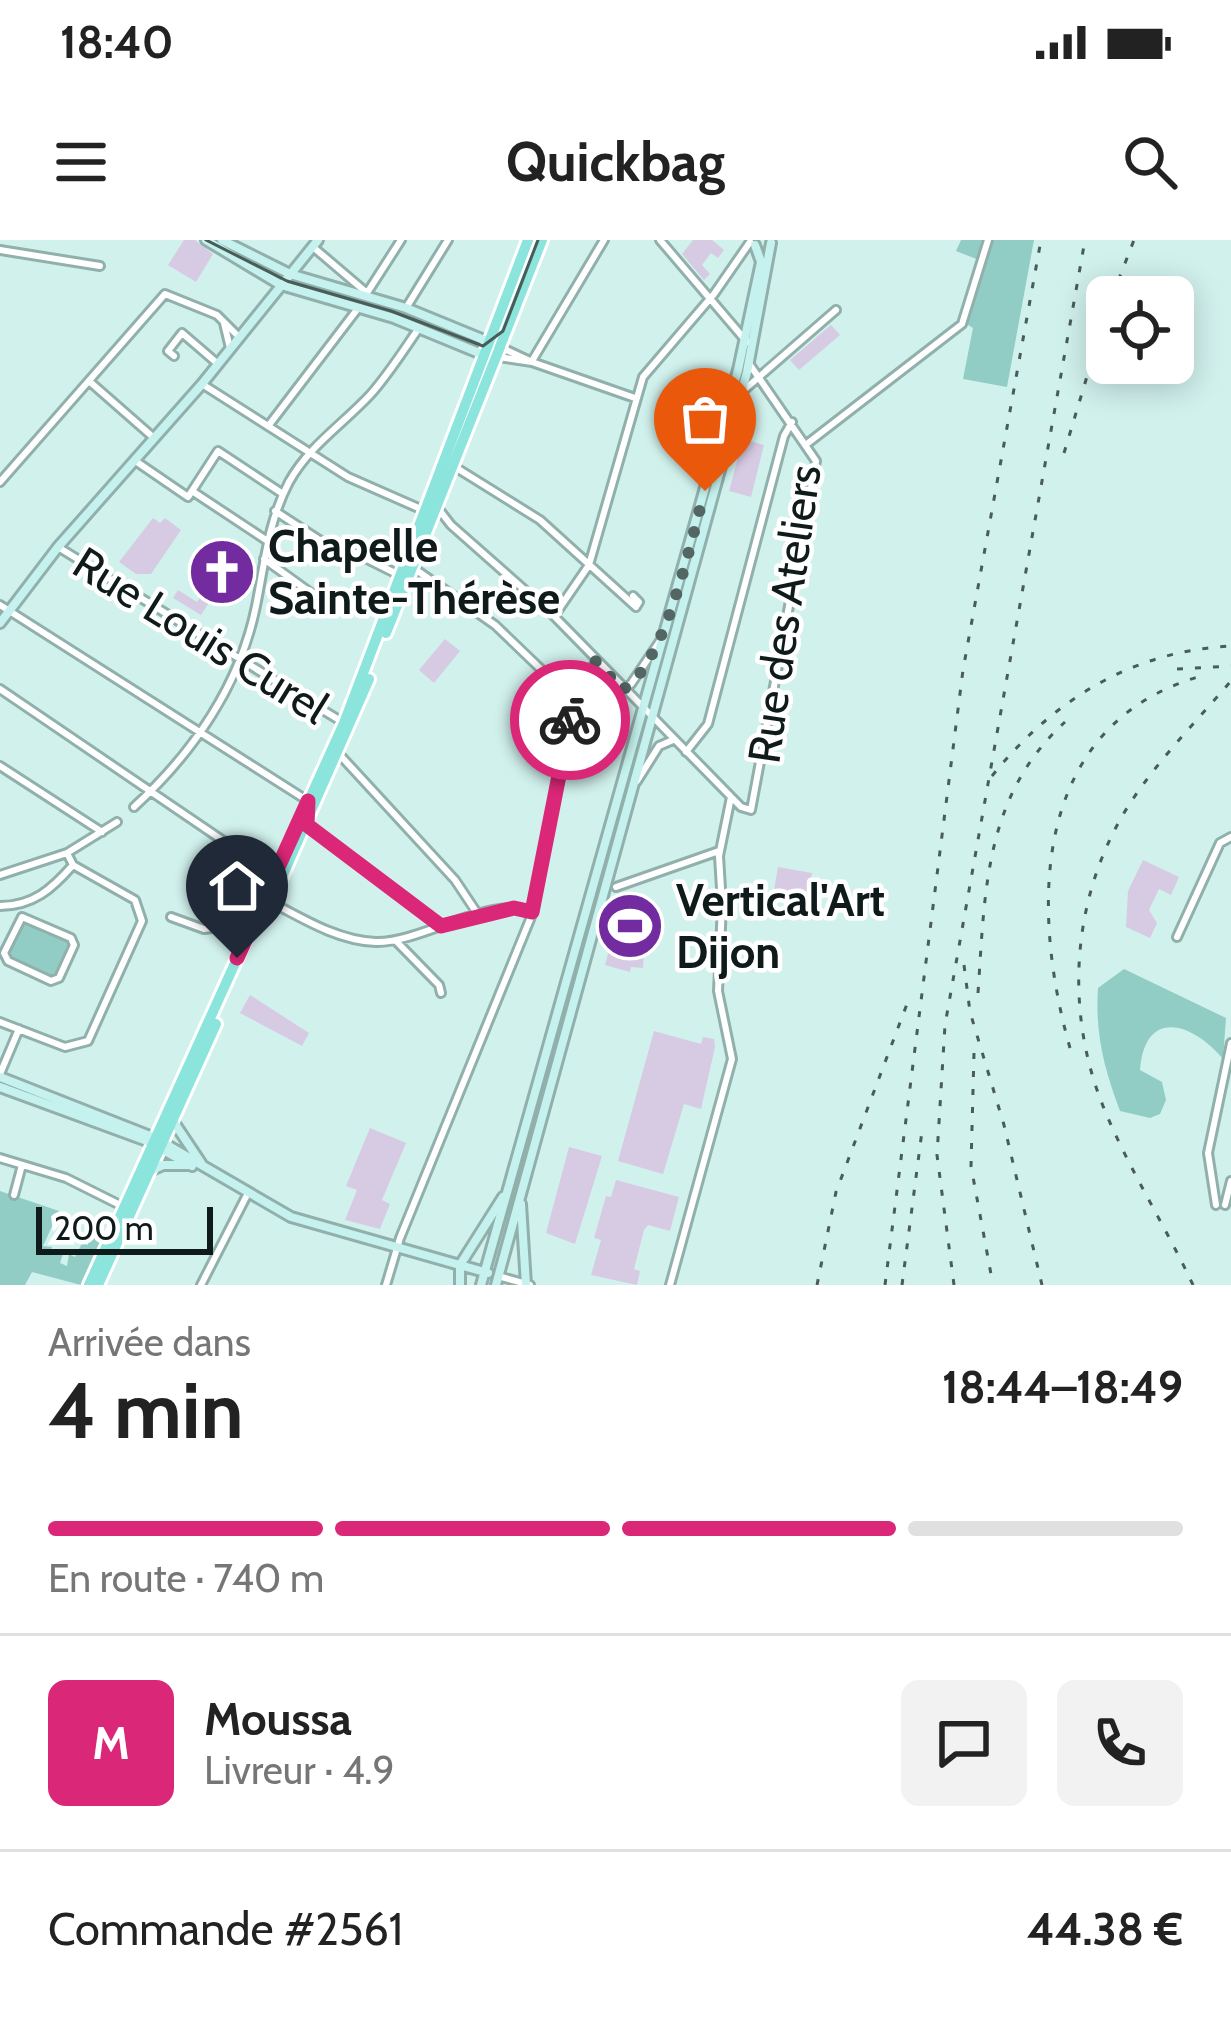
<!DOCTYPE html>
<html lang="fr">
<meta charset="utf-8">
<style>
:root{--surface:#fff;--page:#f2f2f2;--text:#222;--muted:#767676;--line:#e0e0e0;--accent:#db2777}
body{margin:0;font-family:Cabin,sans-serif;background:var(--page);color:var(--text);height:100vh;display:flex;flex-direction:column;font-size:45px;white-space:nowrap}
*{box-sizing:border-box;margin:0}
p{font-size:39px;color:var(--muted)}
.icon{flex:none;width:66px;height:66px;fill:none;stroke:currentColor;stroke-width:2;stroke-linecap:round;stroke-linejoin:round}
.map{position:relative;height:1045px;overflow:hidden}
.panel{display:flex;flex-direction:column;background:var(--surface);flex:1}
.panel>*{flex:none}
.buttons{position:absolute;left:1086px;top:36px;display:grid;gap:24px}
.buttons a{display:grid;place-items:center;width:108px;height:108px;border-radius:18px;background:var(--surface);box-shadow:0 6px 30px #0003;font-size:60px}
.scale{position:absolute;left:36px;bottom:30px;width:177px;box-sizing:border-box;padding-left:12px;border:6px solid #0f1b1a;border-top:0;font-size:33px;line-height:42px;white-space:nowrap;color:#0f1b1a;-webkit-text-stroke:9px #fff;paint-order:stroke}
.pin{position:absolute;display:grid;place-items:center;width:102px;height:102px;color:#fff;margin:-123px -51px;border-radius:50% 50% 50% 0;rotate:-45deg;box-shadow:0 0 12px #0007}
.pin .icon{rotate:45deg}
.courier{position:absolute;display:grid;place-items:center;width:120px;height:120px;margin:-60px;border:9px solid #db2777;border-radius:50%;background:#fff;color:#222;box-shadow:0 3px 15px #0007}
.headline em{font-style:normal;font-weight:700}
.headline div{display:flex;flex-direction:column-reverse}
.headline{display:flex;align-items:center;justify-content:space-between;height:204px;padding:0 48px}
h1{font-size:78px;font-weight:700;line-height:90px}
.bar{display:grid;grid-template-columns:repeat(4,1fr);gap:18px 12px;align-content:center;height:144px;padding:0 48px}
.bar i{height:15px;border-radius:9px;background:var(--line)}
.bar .on{background:var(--accent)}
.bar p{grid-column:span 4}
.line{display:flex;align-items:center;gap:30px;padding:0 48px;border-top:3px solid var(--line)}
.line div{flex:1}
.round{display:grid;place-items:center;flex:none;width:126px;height:126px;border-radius:18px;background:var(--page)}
.status{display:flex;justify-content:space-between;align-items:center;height:84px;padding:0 60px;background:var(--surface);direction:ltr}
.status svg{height:33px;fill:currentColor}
header{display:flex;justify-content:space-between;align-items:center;height:156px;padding:0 48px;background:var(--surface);font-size:54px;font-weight:700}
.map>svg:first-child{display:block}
</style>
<div class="status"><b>18:40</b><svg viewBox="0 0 49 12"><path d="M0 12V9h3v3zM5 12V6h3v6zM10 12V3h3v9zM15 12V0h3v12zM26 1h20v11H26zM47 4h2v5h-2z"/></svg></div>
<header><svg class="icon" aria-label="menu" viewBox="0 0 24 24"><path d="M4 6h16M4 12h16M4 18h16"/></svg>Quickbag<svg class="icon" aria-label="search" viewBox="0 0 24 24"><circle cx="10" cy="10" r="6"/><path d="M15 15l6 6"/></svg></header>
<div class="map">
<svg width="1231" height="1045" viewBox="0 0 1231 1045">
<rect width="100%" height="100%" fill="#d1f1ed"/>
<path fill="#92cdc5" d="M961 0H1034L1007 147 963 139 973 88 965 83 984 22 956 11Z
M25 682 72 702 55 738 7 716Z
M1124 729 1226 778 1223 819C1193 783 1145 767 1140 830L1162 842 1166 860 1160 874 1150 878 1120 871C1104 828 1095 794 1098 748Z
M0 951 59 971 43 1006 52 1007 49 1015 52 1011 63 1014 60 1023 67 1026 69 1014 75 1017 82 1003 88 1005 87 995 97 998 105 991 81 1045 32 1032 25 1045H0Z"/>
<path fill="#d7cbe3" d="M184 0H195L213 14 196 42 168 25Z
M693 0H712L724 10 718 18 711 13 702 25 710 34 704 40 682 14Z
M831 85 840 95 799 130 790 120Z
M743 199 764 205 751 257 729 251Z
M153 278 160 283 165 278 181 290 151 334H136L119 322Z
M229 312 238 317 201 375 173 358 178 350 197 362Z
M445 399 460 411 434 443 419 430Z
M1143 620 1179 637 1171 655 1159 649 1149 670 1157 683 1150 698 1126 687 1128 651Z
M778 627 812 633 807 662 773 656Z
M619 673 646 674 643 728 631 727 630 732 605 725Z
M250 755 309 793 302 806 240 773Z
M654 791 701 804 703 797 714 799 715 807 701 869 684 864 663 934 618 921Z
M370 888 406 903 382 960 390 964 380 989 345 980 357 950 346 946Z
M569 907 602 916 575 1004 546 993Z
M616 940 679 957 670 991 648 985 644 990 634 1029 640 1031 637 1045 591 1035 601 1000 594 998 606 956 611 957Z"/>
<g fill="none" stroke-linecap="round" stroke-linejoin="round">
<defs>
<path id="street" d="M660 0 747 102
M313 7 367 53
M0 10 100 26
M367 53 401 0
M406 68 448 0
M224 83 230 108
M500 107 532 122
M484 115 532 122 635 158
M174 116 168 111 182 93 218 124
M532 121 604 0
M89 141 154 198
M202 144 348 237 423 270
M744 150 836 70
M269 185 359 67
M808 203 962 84 988 0
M134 220 188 257 192 251 266 300
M455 227 540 280 636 367 639 362 633 356
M0 242 165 54 217 75 239 97
M192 251 218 211 283 254
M437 267 451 285 554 376 741 567 751 570 816 221 748 122
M275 271 344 316 349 310 401 336
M58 307 344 483
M264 319 311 353
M412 327 495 385 574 461
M0 365 308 561
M554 376 589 325 643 137 714 54 750 2
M0 449 225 602 276 631
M622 450 631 444 660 401
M686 512 708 484 784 196 792 182
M339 514 455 640 479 676
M0 526 102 592
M637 541 659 506 673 500
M134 567C193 513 240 445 256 366 265 322 268 282 289 242 309 206 342 185 370 155 388 135 403 111 419 88
M307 585 441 686
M0 635 67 613 117 582
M616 647 719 611
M271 662C303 679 339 701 376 702 422 703 491 654 533 672
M0 666C33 666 52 649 73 625
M22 677 71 698 74 705 59 738 51 741 8 721 4 713Z
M171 677 204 689 254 682
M1177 697 1220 603 1231 597
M396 701 439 745 441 753
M0 782 65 807 88 801 142 681 135 660 73 625 67 613
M0 834 19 789
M0 918 66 938 124 967
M14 955 22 925
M1216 965 1208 913 1231 803
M1225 965 1231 941
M498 1036 530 1045
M201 1045 248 953
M386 1045 400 998 533 672 574 461 596 421
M670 1045 732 819 718 751 722 665 719 616 731 557"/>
<path id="secondary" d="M206 0 281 45 394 78 484 115
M222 0 290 34 406 68 489 102
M0 383 58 307 202 144 318 0
M0 837 155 898 291 977 488 1033
M0 847 147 901 192 926
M173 881 201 923
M150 931 163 925H187
M521 964 526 1045
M460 1045V1025L503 957
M481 1045 738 130 761 22 755 5
M496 1045 747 132 771 3"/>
<path id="primary" d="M499 109 542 0
M386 393 500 107
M263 680 369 439
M89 1045 344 483 528 0
M98 1045 216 784"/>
</defs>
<use href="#street" stroke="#91b0ac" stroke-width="12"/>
<use href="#secondary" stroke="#91b0ac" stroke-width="14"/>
<use href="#primary" stroke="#fff" stroke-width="16"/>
<use href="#street" stroke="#fff" stroke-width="6"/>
<use href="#secondary" stroke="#c5f2ee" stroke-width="8"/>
<use href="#primary" stroke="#8be5dc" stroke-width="10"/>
<path stroke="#4a5c5a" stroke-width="3" d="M206 0 287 41 391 71 483 106 503 91 538 0"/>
<path stroke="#4a5c5a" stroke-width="3" stroke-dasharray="6 12" stroke-linecap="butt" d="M1112 57 1134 0
M1064 213 1107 70
M1177 429 1231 426
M992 536C1053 460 1132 411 1231 406
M964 725 970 772 1004 885 1042 1045
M978 753C985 652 984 556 1065 482
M1070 808C1030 667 1031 485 1201 436
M974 813 971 926 993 1045
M817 1045 836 952 907 764
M885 1045 963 430 1041 0
M902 1045 922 891
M954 1045 937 915 945 785 1085 0
M1193 1045C1165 985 1128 928 1103 866 1064 769 1072 657 1127 568 1156 522 1196 482 1231 441"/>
</g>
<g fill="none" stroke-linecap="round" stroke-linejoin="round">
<path stroke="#536664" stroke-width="12" stroke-dasharray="0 21.6" d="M570 480 574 460 596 421 622 450C667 423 690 301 705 251"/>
<path stroke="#db2777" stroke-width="15" d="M237 718 308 561 307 585 441 686 514 668 532 672 570 480"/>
</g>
<defs>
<symbol id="church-disc" viewBox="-11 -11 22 22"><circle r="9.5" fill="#732ca0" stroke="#fff"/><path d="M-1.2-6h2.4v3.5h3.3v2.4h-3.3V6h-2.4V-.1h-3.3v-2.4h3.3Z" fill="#fff"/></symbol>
<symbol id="stadium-disc" viewBox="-11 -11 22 22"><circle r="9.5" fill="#732ca0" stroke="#fff"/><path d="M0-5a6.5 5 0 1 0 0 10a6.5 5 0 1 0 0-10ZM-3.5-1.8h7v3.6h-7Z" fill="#fff"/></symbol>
</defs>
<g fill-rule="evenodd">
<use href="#church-disc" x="184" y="294" width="76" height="76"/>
<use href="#stadium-disc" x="592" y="648" width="76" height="76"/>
</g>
<g text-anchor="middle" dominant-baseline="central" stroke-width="9" stroke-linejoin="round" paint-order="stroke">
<g font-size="45" font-weight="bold" fill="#0f1b1a" stroke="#fff" text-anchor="start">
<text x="268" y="306">Chapelle<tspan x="268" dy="52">Sainte-Thérèse</tspan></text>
<text x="676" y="660">Vertical'Art<tspan x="676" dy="52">Dijon</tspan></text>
</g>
<g font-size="45" fill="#0f1b1a" stroke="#fff">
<text transform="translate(784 374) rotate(-82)">Rue des Ateliers</text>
<text transform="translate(201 395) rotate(32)">Rue Louis Curel</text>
</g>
</g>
</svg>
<div class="buttons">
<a><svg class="icon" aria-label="locate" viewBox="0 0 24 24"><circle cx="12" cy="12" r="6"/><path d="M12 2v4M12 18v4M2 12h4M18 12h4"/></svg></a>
</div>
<div class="scale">200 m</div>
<div class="pin" style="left:705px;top:251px;background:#ea580c"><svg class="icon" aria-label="bag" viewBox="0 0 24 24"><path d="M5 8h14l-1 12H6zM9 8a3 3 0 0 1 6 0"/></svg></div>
<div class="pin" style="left:237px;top:718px;background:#1f2937"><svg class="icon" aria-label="home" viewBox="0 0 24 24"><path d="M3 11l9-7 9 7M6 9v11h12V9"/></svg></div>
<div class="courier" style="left:570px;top:480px"><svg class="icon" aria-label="bike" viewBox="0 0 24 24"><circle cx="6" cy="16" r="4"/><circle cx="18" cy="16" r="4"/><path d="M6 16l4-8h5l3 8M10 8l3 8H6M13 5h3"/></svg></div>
</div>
<section class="panel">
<div class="headline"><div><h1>4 min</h1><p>Arrivée dans</p></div><em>18:44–18:49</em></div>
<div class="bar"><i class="on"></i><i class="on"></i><i class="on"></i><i></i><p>En route · 740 m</p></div>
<div class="line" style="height:216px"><b class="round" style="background:var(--accent);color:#fff">M</b><div><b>Moussa</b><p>Livreur · 4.9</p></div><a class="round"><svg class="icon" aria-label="chat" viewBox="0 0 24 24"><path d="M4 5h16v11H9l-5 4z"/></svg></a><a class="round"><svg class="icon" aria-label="phone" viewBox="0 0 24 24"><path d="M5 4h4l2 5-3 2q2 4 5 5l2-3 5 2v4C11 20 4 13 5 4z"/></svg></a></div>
<div class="line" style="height:156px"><div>Commande #2561</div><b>44.38 €</b></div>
</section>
